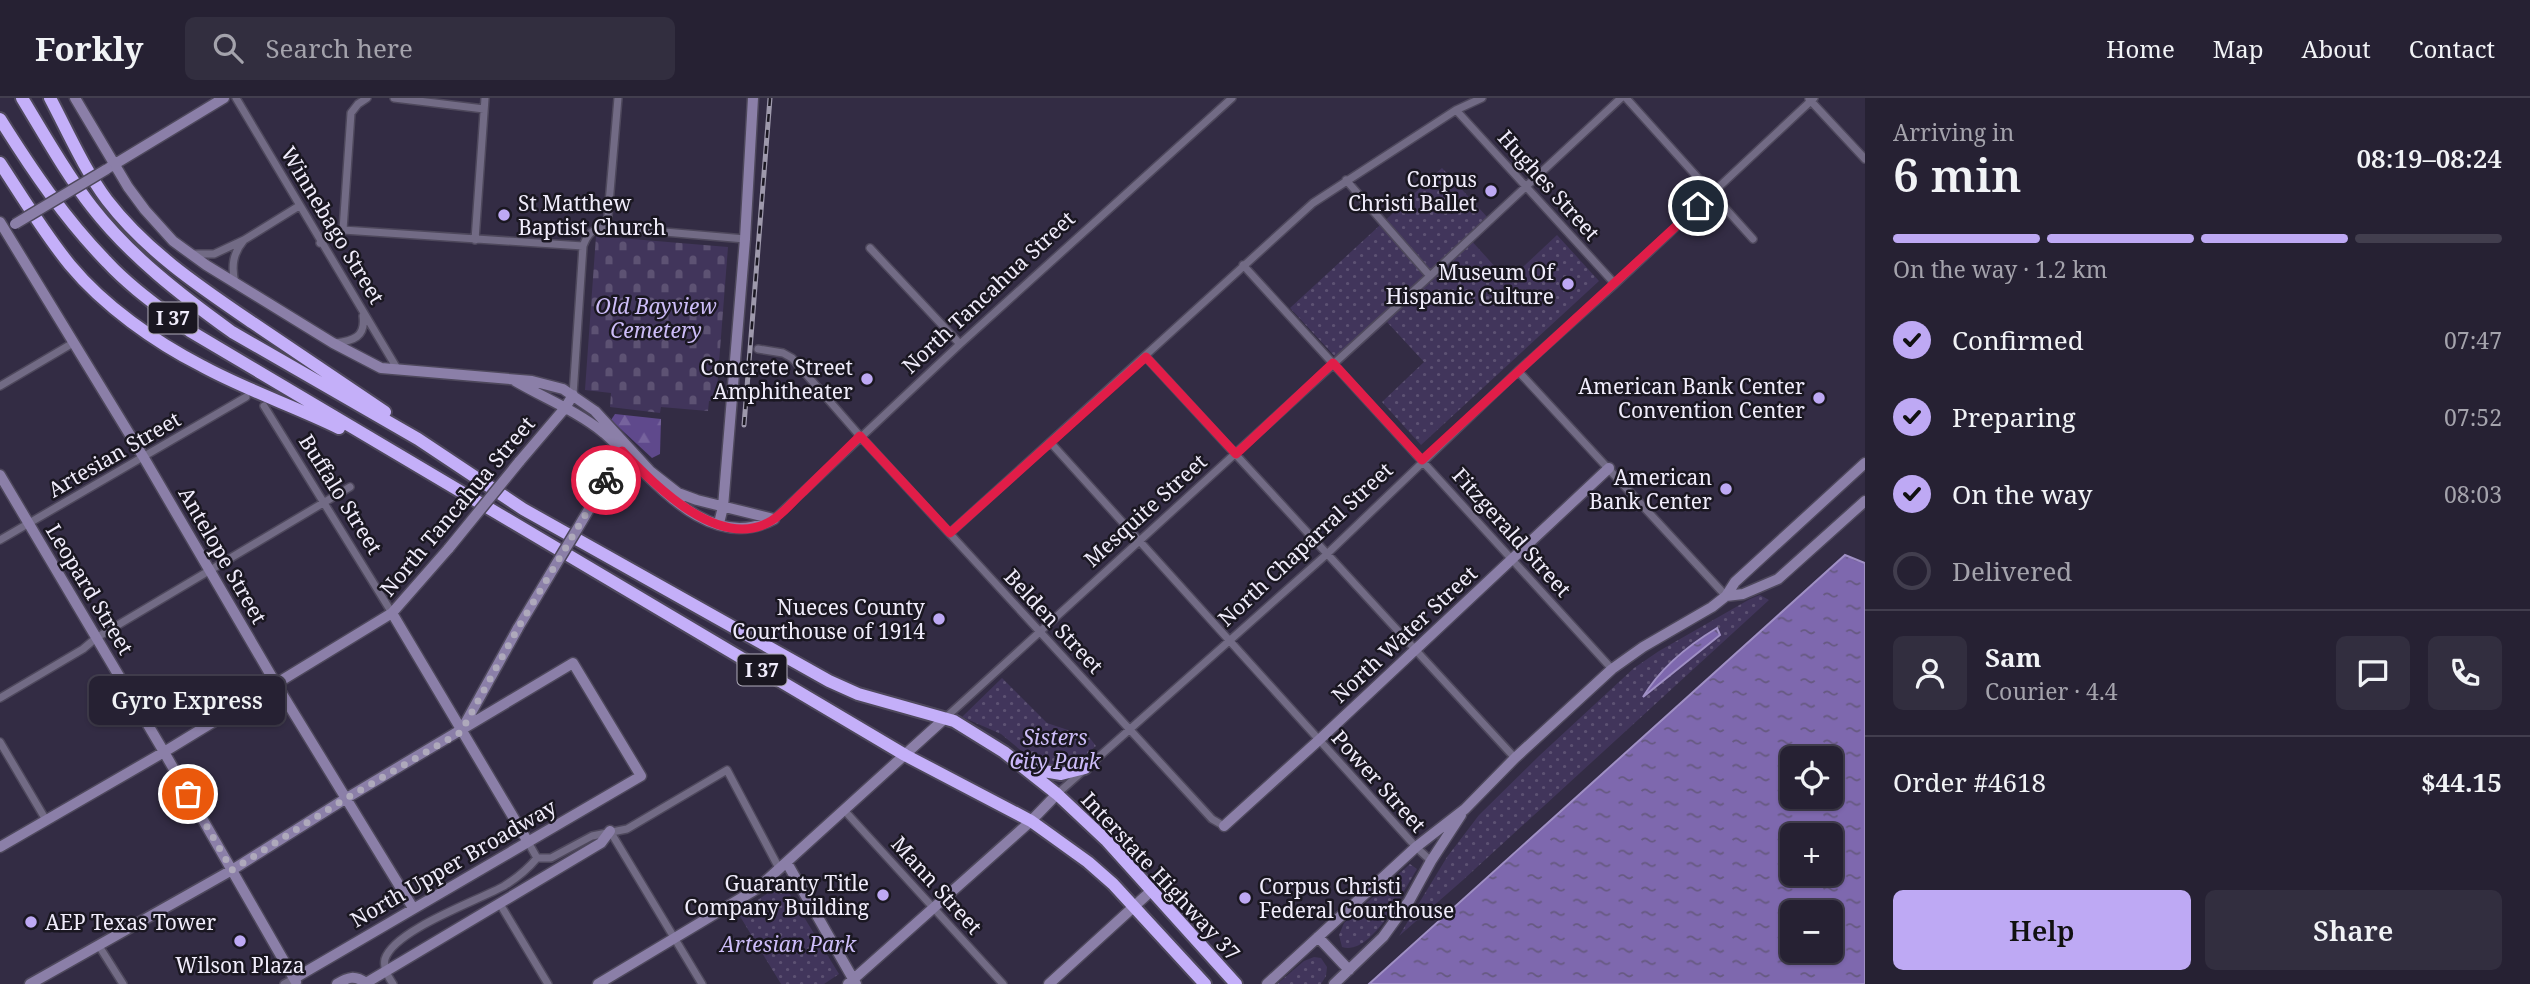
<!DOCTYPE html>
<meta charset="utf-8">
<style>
:root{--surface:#262133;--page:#322e3f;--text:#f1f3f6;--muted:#a4a3ac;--line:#423e4e;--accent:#bea9f4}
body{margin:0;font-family:"Noto Serif",serif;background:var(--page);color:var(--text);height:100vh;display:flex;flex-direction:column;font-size:26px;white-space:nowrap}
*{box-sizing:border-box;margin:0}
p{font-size:23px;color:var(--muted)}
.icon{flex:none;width:38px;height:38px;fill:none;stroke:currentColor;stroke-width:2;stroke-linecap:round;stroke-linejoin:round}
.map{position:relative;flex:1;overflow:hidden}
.side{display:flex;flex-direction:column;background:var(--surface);width:665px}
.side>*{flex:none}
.fabs{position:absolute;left:1780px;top:648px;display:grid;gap:14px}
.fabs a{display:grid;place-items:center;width:63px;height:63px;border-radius:10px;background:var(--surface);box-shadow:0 2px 5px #0004,0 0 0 2px var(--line);font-size:35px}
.pin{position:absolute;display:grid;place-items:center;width:60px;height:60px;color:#fff;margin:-30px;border:4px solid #fff;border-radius:50%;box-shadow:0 2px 7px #0007}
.courier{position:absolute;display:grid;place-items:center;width:70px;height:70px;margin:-35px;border:5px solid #e11d48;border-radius:50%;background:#fff;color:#222;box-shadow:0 2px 9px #0007}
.bubble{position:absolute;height:49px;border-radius:10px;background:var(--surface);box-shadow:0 2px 5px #0004,0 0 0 2px var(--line);font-size:23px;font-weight:600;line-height:49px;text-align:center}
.overview em{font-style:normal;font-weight:600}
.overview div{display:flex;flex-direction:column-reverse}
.overview{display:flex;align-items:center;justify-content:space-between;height:119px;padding:0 28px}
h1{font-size:46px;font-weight:600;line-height:52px}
.bar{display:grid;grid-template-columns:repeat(4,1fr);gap:10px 7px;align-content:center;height:84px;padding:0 28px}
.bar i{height:9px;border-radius:5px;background:var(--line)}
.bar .active{background:var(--accent)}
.bar p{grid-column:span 4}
.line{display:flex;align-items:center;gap:18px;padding:0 28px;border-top:2px solid var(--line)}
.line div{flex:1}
.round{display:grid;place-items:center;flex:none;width:74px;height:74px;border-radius:10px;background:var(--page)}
ol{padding:0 28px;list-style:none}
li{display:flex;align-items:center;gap:21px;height:77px}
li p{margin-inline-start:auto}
li .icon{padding:7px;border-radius:50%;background:var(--accent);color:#111;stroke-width:4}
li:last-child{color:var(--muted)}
li i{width:38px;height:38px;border:4px solid var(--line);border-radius:50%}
.button{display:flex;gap:14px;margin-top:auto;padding:14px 28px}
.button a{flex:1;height:80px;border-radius:10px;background:var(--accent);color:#111;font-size:28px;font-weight:600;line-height:80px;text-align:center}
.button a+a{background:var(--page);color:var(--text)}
header{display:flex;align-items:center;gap:42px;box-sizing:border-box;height:98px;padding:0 35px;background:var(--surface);border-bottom:2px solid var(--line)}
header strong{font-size:33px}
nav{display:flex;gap:38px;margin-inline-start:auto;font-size:24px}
.search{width:490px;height:63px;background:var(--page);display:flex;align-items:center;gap:18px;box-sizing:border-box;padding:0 24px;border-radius:10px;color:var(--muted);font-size:26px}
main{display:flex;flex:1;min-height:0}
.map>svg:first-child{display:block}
</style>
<header>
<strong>Forkly</strong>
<div class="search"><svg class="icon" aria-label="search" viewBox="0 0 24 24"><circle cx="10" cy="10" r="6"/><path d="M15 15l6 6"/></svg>Search here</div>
<nav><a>Home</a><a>Map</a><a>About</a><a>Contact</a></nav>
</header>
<main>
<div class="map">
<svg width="1865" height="886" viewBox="0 0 1865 886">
<defs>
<pattern id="green-dots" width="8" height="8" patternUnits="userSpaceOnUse" patternTransform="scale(1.75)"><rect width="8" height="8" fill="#41355b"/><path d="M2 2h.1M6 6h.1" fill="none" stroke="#5d5273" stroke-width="1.8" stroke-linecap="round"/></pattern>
<pattern id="forest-firs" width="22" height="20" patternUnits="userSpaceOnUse" patternTransform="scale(1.75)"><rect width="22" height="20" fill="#5f498c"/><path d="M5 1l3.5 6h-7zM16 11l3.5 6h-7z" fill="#76639d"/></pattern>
<pattern id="cemetery-stones" width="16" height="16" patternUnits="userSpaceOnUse" patternTransform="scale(1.75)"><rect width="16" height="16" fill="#41355b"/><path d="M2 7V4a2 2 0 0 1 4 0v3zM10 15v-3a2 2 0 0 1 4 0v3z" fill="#5d5273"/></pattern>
<pattern id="water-ripples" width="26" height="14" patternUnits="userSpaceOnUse" patternTransform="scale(1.75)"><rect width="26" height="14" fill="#7e68ae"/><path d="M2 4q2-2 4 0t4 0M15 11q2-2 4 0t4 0" fill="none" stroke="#665981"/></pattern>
</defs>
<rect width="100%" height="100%" fill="#332c44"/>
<path fill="url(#green-dots)" d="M1442 70 1489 121 1469 140 1508 183 1557 137 1599 183 1421 347 1382 304 1424 264 1387 224 1341 265 1290 210Z
M1760 497 1769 502 1463 782 1399 838 1447 759 1479 717 1540 657 1634 570 1659 553 1750 501Z
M1002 580 1047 625 1089 639 1096 648 1075 666 1065 671 1041 669 1001 636 962 619Z
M1410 766 1417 771C1404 792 1371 859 1342 849L1339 837 1344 825Z
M783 785 839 876 824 886H781L738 815Z
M1314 859 1321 860 1327 869 1326 878 1321 886H1277L1304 863Z"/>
<path fill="url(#forest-firs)" d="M615 316 661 321 660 356 652 360 611 322Z"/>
<path fill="url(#cemetery-stones)" d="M596 138 728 149 716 303H709L708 313 661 309 660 315 610 309 611 295 585 292Z"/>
<path fill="url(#water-ripples)" stroke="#a090c5" stroke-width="2" fill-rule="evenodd" d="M1845 457 1865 465V886H1369ZM1792 660H1830V698H1792ZM1792 737H1830V775H1792ZM1792 814H1830V852H1792Z
M1717 530 1720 537 1643 599C1661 569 1687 548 1717 530Z"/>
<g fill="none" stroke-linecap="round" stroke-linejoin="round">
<defs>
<path id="street" d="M236 0 398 272
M394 0 484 11
M1626 0 1753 141
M1809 1 1865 61
M1456 12 1615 186
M1346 82 1430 178
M607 129 618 0
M343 132 351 15 358 6 367 0
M244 142 299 108
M475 142 485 0
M320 145 343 132 583 148
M870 150 960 246
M194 156H214L244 142C233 155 231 168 235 185
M1243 167 1612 571
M335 245C353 243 366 239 363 218
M758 251 783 255 792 260 860 338 1212 721 1224 728
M1146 259 1515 660
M1518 273 1726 498
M0 288 73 245
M573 297 583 148C588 135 592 131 607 129L745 141
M264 308 392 515
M1050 344 1416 749 1431 763
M774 421 960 246 1232 0
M950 435 1313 105 1456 12 1482 0
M0 442 246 299
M0 600 83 551 96 540 350 389
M943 622 1430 178 1621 0
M0 644 46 722
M1057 696 1327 456 1518 273 1615 186 1814 0
M844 712 1003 886
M610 733 702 886
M528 744 537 760
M537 760H551L592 738 627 731 727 672 780 772
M500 806 548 886
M99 848 123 886
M284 886 295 880
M393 886C388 878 383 871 385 861 394 832 477 803 504 788 517 780 527 772 537 760"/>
<path id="secondary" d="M75 0 128 89 145 112 173 143 206 167 333 245 381 270 532 283 563 291 595 313 650 373 678 395 697 402 774 421
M110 69 224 0
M0 124 144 360 276 586 413 810
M515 283C544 300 577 313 604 335 648 373 705 458 774 421
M519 364 565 310 573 297
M0 377 164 654 296 884
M591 408 626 348
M719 425 723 409 745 141 753 0
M1726 498 1743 496 1778 481 1865 403
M392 515 528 744
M461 633 518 530
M1224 728 1319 642 1609 370
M0 749 164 654 392 515 449 450
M787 765 856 886
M1318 839 1349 872
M366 885 601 745 610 733
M30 886 232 772 345 701 573 565 641 678 295 880
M337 886C348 879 355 877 366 885
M598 886 758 790 942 623
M848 886 1031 723 1057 696
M1049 886 1151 793
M1267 886 1416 749 1465 711 1515 660 1612 571 1643 549 1712 509 1726 498 1735 484 1865 365
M1334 886 1383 839 1409 803 1431 763 1461 717"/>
<path id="highway" d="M22 0C44 36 66 76 92 109 130 158 182 198 232 234L418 341 523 411 829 583 858 596 954 623 1004 654 1057 696 1107 743 1236 886
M50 0C68 34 84 71 107 102 146 153 200 189 253 225 297 255 341 284 385 314
M0 21C32 72 65 121 107 164 131 190 162 211 190 233L905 657 1031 723 1088 764 1113 786 1205 886
M0 65C23 100 44 135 70 167 104 208 155 244 202 268 246 292 294 308 339 330
M1027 670 1061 676 1085 670"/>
</defs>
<use href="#street" stroke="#4e485c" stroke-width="10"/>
<use href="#secondary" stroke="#4e485c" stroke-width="13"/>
<use href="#highway" stroke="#4e485c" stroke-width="16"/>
<use href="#street" stroke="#726b85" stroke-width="7"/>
<use href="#secondary" stroke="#8b7fa8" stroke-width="10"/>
<use href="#highway" stroke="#c4aff9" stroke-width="12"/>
<defs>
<path id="rail" d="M744 327 770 0"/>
</defs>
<use href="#rail" stroke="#9e99ac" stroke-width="5"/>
<use href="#rail" stroke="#1a1721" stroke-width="2.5" stroke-dasharray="8" stroke-linecap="butt"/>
<defs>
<path id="secondary-bridge" d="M15 126 107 71
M449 450 519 364
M518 530 591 408"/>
</defs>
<use href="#secondary-bridge" stroke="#4e485c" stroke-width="13" stroke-linecap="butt"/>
<use href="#secondary-bridge" stroke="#8b7fa8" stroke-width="10"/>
</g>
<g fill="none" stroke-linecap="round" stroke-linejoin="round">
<path stroke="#aea9bb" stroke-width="7" stroke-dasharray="0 12.6" d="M188 696 232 772 345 701 461 634 518 530 606 382"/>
<path stroke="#e11d48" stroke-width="9" d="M606 382 622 353C655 387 719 454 771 423 783 416 793 403 803 394 822 375 841 357 860 338L950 435 1146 259 1236 356 1333 265 1422 362 1698 108"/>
</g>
<g fill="#bea9f4" stroke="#1a1721" stroke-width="2.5">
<circle cx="1491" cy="93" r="7"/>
<circle cx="504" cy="117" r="7"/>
<circle cx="1568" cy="186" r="7"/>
<circle cx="867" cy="281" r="7"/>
<circle cx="1819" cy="300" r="7"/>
<circle cx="1726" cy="391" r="7"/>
<circle cx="939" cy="521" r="7"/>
<circle cx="883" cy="797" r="7"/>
<circle cx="1245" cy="800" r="7"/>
<circle cx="31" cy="824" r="7"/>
<circle cx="240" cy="843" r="7"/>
</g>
<g text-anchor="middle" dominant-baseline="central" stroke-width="5" stroke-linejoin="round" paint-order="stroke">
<g fill="#1a1721" stroke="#b0acba" stroke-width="2">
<rect x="148.5" y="204.5" width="49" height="31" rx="5"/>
<rect x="737.5" y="556.5" width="49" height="31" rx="5"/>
</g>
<g font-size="19" font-weight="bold" fill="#f0ecfb">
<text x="173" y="220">I 37</text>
<text x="762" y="572">I 37</text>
</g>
<g font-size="21" fill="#f0ecfb" stroke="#1a1721" text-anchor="end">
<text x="1477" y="81">Corpus<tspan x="1477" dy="24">Christi Ballet</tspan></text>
<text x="518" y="105" text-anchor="start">St Matthew<tspan x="518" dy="24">Baptist Church</tspan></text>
<text x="1554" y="174">Museum Of<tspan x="1554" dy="24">Hispanic Culture</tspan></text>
<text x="853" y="269">Concrete Street<tspan x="853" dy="24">Amphitheater</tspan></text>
<text x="1805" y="288">American Bank Center<tspan x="1805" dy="24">Convention Center</tspan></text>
<text x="1712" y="379">American<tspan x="1712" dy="24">Bank Center</tspan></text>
<text x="925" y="509">Nueces County<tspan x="925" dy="24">Courthouse of 1914</tspan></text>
<text x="869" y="785">Guaranty Title<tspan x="869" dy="24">Company Building</tspan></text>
<text x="1259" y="788" text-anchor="start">Corpus Christi<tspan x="1259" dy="24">Federal Courthouse</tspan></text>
<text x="45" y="824" text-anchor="start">AEP Texas Tower</text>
<text x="240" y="867" text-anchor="middle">Wilson Plaza</text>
</g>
<g font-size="21" fill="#f0ecfb" stroke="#1a1721">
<text transform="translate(1549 87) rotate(48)">Hughes Street</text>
<text transform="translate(333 127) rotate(59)">Winnebago Street</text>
<text transform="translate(988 194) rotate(-43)">North Tancahua Street</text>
<text transform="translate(114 356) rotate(-30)">Artesian Street</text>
<text transform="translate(341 396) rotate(58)">Buffalo Street</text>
<text transform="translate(457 408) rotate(-50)">North Tancahua Street</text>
<text transform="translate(1145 412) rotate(-42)">Mesquite Street</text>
<text transform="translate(1512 434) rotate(48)">Fitzgerald Street</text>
<text transform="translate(1305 446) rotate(-43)">North Chaparral Street</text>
<text transform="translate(223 457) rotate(60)">Antelope Street</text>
<text transform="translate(90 491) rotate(59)">Leopard Street</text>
<text transform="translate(1054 523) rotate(47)">Belden Street</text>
<text transform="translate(1404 536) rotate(-43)">North Water Street</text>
<text transform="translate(1379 683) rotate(48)">Power Street</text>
<text transform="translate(453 765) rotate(-30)">North Upper Broadway</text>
<text transform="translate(1161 778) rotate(47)">Interstate Highway 37</text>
<text transform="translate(937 787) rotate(48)">Mann Street</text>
</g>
<g font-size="21" font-style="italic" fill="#cdbdf8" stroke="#1a1721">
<text x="656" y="208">Old Bayview<tspan x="656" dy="24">Cemetery</tspan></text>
<text x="1055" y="639">Sisters<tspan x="1055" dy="24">City Park</tspan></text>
<text x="788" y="846">Artesian Park</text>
</g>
</g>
</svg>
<div class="fabs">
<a><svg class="icon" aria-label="locate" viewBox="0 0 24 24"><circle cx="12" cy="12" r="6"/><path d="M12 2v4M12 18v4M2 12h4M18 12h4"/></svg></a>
<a>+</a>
<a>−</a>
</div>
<div class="pin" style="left:188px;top:696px;background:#ea580c"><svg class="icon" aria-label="bag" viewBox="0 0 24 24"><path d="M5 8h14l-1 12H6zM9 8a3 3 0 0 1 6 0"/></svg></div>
<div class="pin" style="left:1698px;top:108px;background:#1f2937"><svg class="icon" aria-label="home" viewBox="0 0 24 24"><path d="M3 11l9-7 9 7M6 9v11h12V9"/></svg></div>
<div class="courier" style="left:606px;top:382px"><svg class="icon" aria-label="bike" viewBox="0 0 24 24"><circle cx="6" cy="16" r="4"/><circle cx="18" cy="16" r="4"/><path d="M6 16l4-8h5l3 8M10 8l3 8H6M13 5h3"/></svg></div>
<div class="bubble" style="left:89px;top:578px;width:196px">Gyro Express</div>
</div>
<section class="side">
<div class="overview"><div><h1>6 min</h1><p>Arriving in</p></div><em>08:19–08:24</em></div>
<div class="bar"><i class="active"></i><i class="active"></i><i class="active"></i><i></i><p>On the way · 1.2 km</p></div>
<ol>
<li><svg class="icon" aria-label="check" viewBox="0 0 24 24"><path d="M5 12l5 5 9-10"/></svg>Confirmed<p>07:47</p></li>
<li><svg class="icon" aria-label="check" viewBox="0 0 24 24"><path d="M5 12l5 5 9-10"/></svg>Preparing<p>07:52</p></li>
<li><svg class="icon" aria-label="check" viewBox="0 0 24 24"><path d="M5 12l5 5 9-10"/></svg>On the way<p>08:03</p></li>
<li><i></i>Delivered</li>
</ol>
<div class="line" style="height:126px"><a class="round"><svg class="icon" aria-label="person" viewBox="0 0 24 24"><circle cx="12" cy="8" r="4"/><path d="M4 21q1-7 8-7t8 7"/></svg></a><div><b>Sam</b><p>Courier · 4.4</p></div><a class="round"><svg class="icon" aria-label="chat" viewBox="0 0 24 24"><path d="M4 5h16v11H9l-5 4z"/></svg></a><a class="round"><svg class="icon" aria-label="phone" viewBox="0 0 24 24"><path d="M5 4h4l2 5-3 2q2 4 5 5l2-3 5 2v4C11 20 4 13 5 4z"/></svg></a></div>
<div class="line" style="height:91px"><div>Order #4618</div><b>$44.15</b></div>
<div class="button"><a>Help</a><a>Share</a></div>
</section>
</main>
